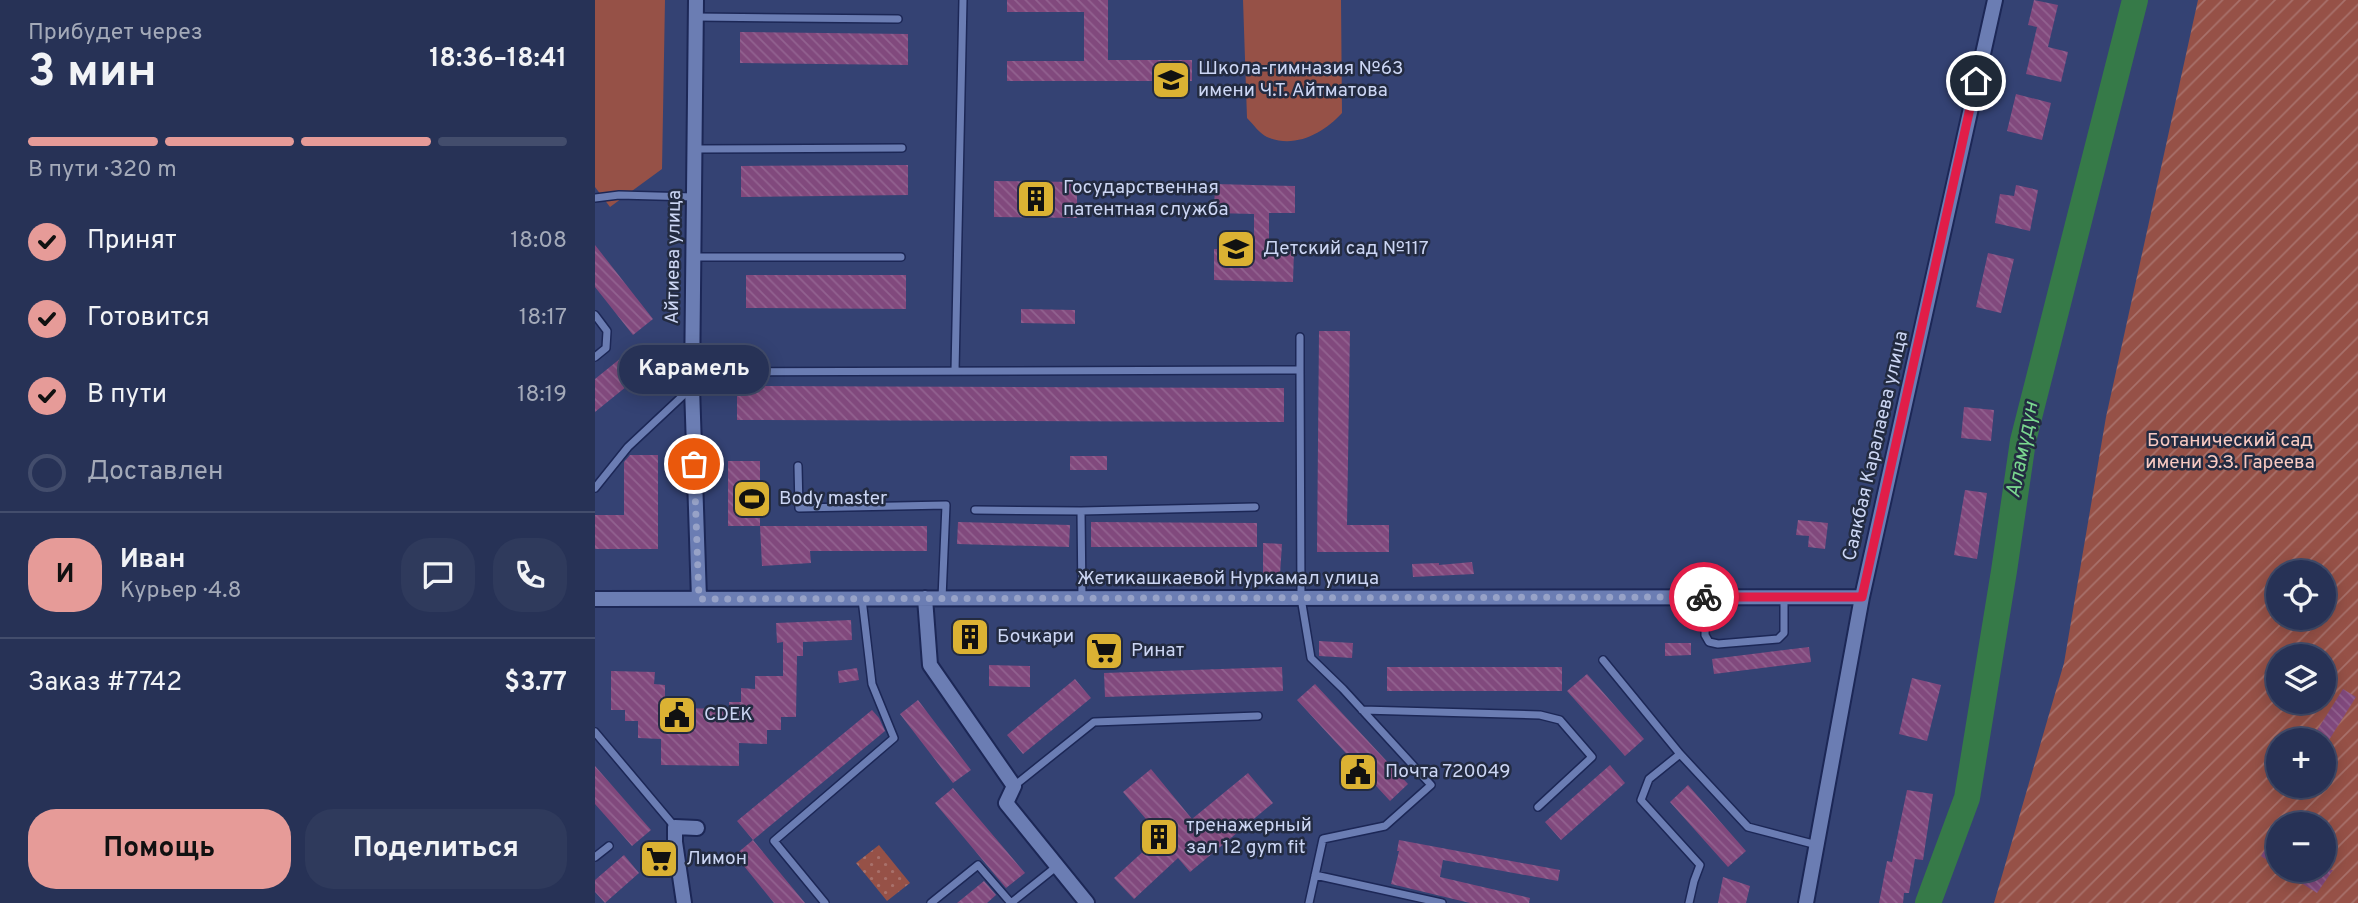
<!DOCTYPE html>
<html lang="ru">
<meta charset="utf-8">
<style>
:root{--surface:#273256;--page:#2f3a5c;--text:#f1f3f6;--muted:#a4aab9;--line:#434d6c;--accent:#e69b98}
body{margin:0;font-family:Overpass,sans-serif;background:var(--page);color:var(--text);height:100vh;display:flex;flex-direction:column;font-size:26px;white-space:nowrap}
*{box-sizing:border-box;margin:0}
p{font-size:23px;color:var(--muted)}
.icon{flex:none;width:38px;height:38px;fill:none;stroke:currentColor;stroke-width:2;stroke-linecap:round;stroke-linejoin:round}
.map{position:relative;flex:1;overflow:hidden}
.details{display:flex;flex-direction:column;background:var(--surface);width:595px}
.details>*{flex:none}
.buttons{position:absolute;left:1671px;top:560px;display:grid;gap:14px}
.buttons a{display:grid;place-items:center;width:70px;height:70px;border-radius:50%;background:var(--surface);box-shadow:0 4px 18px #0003,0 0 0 2px var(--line);font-size:35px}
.pin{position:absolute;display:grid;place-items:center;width:60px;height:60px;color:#fff;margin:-30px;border:4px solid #fff;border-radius:50%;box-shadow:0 2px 7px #0007}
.courier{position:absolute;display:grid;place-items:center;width:70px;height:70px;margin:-35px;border:5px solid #e11d48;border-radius:50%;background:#fff;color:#222;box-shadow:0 2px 9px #0007}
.bubble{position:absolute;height:49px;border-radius:24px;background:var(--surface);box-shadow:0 4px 18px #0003,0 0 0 2px var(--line);font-size:23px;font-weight:700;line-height:49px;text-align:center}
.overview em{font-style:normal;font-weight:700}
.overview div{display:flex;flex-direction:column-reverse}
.overview{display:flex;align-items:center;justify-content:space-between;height:119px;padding:0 28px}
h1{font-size:46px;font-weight:700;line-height:52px}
.bar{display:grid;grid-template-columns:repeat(4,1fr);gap:10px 7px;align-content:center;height:84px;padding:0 28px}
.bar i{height:9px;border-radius:5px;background:var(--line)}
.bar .selected{background:var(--accent)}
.bar p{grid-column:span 4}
.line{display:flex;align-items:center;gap:18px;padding:0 28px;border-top:2px solid var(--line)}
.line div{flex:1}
.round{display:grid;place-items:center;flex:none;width:74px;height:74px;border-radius:28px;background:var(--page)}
ol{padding:0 28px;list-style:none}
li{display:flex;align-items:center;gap:21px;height:77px}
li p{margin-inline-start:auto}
li .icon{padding:7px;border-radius:50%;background:var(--accent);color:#111;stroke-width:4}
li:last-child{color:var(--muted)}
li i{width:38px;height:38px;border:4px solid var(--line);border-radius:50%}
.primary-button{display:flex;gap:14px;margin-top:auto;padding:14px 28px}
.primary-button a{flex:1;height:80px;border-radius:28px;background:var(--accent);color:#111;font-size:28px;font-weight:700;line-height:80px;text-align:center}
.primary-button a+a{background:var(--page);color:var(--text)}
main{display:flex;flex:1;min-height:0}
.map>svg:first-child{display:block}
</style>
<main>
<section class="details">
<div class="overview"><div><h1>3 мин</h1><p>Прибудет через</p></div><em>18:36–18:41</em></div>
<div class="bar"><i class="selected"></i><i class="selected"></i><i class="selected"></i><i></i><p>В пути · 320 m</p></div>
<ol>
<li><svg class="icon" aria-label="check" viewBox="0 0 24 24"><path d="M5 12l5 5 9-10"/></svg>Принят<p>18:08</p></li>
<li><svg class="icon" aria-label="check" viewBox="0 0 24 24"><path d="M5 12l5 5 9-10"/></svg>Готовится<p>18:17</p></li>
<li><svg class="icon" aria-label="check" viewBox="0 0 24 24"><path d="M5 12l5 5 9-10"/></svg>В пути<p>18:19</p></li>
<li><i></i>Доставлен</li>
</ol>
<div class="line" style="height:126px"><b class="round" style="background:var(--accent);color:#111">И</b><div><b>Иван</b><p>Курьер · 4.8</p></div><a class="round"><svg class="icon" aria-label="chat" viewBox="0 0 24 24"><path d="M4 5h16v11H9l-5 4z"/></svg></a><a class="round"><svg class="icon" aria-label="phone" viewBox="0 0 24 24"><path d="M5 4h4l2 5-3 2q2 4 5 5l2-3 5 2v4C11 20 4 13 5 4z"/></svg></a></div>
<div class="line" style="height:91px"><div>Заказ #7742</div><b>$3.77</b></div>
<div class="primary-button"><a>Помощь</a><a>Поделиться</a></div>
</section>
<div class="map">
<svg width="1763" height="903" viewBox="0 0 1763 903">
<defs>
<pattern id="park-dots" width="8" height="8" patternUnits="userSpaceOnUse" patternTransform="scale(1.75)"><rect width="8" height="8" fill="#965147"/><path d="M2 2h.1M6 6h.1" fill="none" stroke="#a8716b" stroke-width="1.8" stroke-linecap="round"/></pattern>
<pattern id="garden-furrows" width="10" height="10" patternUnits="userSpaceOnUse" patternTransform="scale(1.75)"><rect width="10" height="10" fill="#965147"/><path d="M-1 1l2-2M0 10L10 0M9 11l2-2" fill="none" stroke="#a8716b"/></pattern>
<pattern id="building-back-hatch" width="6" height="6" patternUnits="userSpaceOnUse" patternTransform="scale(1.75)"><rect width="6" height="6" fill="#81497d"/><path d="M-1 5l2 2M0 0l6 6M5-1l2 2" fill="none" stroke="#926290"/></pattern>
</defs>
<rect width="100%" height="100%" fill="#344273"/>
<path fill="url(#park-dots)" d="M284 845 315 883 292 901 261 863Z"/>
<path fill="url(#garden-furrows)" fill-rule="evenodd" d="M1603 0H1763V903H1399L1469 663 1511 417ZM1684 572H1729V618H1684ZM1684 656H1729V702H1684ZM1684 740H1729V786H1684ZM1684 824H1729V870H1684Z"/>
<path fill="#965147" d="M0 0H70L67 169 15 207 0 187Z
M648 0H746L747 113C729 133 700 149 672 137 665 134 658 124 652 118Z"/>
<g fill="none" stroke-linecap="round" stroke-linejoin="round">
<path stroke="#367a48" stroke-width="26" d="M1333 903 1372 798 1409 571 1428 441 1540 0"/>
</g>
<path fill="url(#building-back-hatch)" d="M412 0H513V60H597V81H412V61H489V12H412Z
M1439 0 1463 5 1453 47 1473 52 1466 82 1431 74 1442 27 1433 25Z
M145 32 313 34V65L145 63Z
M1421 94 1456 103 1447 140 1412 131Z
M313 165V195L146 197V166Z
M399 181 482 182V218L399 217Z
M620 184 700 186V213H674V250L699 251 698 282 619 280V249L659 250V214L619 213Z
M1421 185 1443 190 1435 231 1400 223 1405 194 1419 196Z
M0 245 58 319 38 335 0 287Z
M1393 253 1419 259 1406 313 1381 307Z
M151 275H311V309L151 308Z
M426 309 480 310V324L426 323Z
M724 331H755L752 525H794V552H722Z
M42 345 58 365 0 412V379Z
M142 386 689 388V422L142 420Z
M1369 407 1399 410 1396 441 1366 438Z
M35 455H63V549H0V515H29V462Z
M475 456H512V470H475Z
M133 461H165V526H133Z
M1370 490 1392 493 1382 559 1359 555Z
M1203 520 1233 523 1230 549 1213 547 1214 536 1201 535Z
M363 522 475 525 474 547 362 544Z
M496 522 662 523V547H496Z
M165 526H332V551H215L216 563 167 566Z
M668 543 687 544 685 575H668Z
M877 562 879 574 818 577 817 564 844 563V565Z
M256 620 257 640 208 642V656H202L201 717H186V730H172V744L144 743V766L66 765V739L43 738V721H30V710H16V671L60 672 59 684 70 685V698H83V708L134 709V702H146V688L160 689V676H188V642L182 643 181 623Z
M367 630 384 631 383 643 367 642Z
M724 641 758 643 757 658 724 656Z
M1070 643H1096V655L1070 656Z
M501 645 517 646V657L501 656Z
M1214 647 1216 662 1119 674 1117 659Z
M394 665 435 666V687L394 686Z
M687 667 688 691 510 697 509 673Z
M792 667H967V691H792Z
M262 668 264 680 244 683 243 671Z
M992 674 1049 739 1030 756 972 691Z
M1317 678 1346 685 1332 741 1304 734Z
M480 679 496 698 428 754 412 735Z
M720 684 813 784 795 801 702 700Z
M1748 689 1761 697 1734 740H1716Z
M323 700 376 770 358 783 305 714Z
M277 710 284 718 290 731 158 840 142 821Z
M1015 765 1030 783 966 840 950 822Z
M0 766 56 830 37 846 0 804Z
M556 769 597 819 653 773 678 803 595 872 583 858 539 899 519 878 563 838 560 834 562 832 528 792Z
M1093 785 1151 851 1133 867 1075 802Z
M358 788 430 873 411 888 340 803Z
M1312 790 1338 794 1328 860 1320 859 1314 893H1309L1308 903H1284L1292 861 1297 862Z
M1684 826V868L1666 856Z
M158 840 210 903H179L140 855Z
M804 840 965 870 963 881 848 860 845 877 935 898 934 903H875L796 884 804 851H802Z
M29 855 44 873 10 903 0 892V880Z
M1686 870H1738L1722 893Z
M1128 877 1155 886 1151 903H1123Z
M389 881 401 895 392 903H362Z"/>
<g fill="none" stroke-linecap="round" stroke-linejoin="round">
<defs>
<path id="lane" d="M101 17 303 19
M100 149 307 148
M0 198 24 195 99 197
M99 257H306
M0 315 12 331 11 348 0 357
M705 337V370
M360 371 368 0
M97 372 705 370 706 598 716 658 748 689 836 785 790 826 728 839 714 903
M203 466 204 508 351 505 347 598
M0 488 33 447 96 388
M380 510 486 511 487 598
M486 511 660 507
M1111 598 1110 635 1114 642 1123 644 1183 639 1189 633V597
M1008 660 1085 754 1153 827 1222 845
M767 710 945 715 965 720 997 757 943 807
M0 732 80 827
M1085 754 1054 779 1046 800 1105 865 1099 881 1094 903
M419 786 499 722 663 716
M0 857 14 846
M720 875 847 903
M230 903 179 841 299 738 277 684 267 599
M336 903 383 865 416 903 461 867"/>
<path id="street" d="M101 0 97 387 104 599
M330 598 335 665 419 786 411 803 492 903
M0 599 1267 597
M89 903 80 842V827L102 828
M1211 903 1267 597 1400 0"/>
</defs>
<use href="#lane" stroke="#1c2756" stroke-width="10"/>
<use href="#street" stroke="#1c2756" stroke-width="18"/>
<use href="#lane" stroke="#6b7db3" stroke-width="7"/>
<use href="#street" stroke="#6b7db3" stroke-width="14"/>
</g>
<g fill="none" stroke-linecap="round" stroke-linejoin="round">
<path stroke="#97a2c7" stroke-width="7" stroke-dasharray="0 12.6" d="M99 464 104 599 1109 597"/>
<path stroke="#e11d48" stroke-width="9" d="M1109 597H1267L1381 81"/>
</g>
<defs>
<symbol id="school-square" viewBox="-11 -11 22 22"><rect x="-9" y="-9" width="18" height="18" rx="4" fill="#dbb233" stroke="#232b41"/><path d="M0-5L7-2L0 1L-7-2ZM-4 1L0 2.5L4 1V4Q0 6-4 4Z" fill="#111"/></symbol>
<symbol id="building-square" viewBox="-11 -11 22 22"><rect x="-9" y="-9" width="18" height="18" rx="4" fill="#dbb233" stroke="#232b41"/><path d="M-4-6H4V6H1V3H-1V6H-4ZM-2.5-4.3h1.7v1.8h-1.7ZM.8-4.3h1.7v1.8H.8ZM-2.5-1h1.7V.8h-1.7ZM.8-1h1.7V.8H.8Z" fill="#111"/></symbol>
<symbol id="stadium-square" viewBox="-11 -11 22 22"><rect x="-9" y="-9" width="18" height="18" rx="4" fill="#dbb233" stroke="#232b41"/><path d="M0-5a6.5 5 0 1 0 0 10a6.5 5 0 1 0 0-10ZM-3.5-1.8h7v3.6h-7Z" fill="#111"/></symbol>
<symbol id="supermarket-square" viewBox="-11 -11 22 22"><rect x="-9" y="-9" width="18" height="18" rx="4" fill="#dbb233" stroke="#232b41"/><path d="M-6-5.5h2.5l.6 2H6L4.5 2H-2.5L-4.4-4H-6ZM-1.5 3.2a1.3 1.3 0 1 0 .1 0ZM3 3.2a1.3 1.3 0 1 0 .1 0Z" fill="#111"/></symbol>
<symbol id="civic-square" viewBox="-11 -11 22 22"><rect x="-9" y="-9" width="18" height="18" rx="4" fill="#dbb233" stroke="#232b41"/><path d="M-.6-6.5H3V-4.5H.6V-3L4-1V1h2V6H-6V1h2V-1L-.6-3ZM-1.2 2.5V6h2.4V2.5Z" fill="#111"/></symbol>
</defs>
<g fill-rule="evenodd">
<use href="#school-square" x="554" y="58" width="44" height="44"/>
<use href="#building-square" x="419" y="177" width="44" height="44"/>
<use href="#school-square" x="619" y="227" width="44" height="44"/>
<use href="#stadium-square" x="135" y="477" width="44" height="44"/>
<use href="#building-square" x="353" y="615" width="44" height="44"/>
<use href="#supermarket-square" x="487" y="629" width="44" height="44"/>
<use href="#civic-square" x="60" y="693" width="44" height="44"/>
<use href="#civic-square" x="741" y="750" width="44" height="44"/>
<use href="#building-square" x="542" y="815" width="44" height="44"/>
<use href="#supermarket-square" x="42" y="837" width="44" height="44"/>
</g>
<g text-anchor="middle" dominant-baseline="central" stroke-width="5" stroke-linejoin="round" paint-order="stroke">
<g font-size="19" fill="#ccd6f4" stroke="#232b41" text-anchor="start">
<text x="603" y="69">Школа-гимназия №63<tspan x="603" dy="22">имени Ч.Т. Айтматова</tspan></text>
<text x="468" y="188">Государственная<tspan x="468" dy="22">патентная служба</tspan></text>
<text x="668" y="249">Детский сад №117</text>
<text x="184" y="499">Body master</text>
<text x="402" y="637">Бочкари</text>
<text x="536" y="651">Ринат</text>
<text x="109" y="715">CDEK</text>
<text x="790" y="772">Почта 720049</text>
<text x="591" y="826">тренажерный<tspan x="591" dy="22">зал 12 gym fit</tspan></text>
<text x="91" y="859">Лимон</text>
</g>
<g font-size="19" fill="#ccd6f4" stroke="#232b41">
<text transform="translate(79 257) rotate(-89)">Айтиева улица</text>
<text transform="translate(1281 446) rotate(-77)">Саякбая Каралаева улица</text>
<text x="633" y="579">Жетикашкаевой Нуркамал улица</text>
</g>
<g font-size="19" fill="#f8cac2" stroke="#232b41">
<text x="1635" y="441">Ботанический сад<tspan x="1635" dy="22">имени Э.З. Гареева</tspan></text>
</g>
<g font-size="21" font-style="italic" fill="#7ad78f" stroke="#232b41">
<text transform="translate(1428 450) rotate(-79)">Аламүдүн</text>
</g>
</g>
</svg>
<div class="buttons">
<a><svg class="icon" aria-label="locate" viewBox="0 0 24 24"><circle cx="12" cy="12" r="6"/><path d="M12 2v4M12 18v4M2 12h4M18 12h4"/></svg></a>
<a><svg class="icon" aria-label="layers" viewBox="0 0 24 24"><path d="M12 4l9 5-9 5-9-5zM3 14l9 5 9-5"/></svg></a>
<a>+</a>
<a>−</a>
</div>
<div class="pin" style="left:99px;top:464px;background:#ea580c"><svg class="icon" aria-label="bag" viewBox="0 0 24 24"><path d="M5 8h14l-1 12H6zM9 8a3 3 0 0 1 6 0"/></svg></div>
<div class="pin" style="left:1381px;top:81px;background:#1f2937"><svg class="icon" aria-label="home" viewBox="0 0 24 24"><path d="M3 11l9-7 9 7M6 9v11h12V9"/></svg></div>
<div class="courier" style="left:1109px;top:597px"><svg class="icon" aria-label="bike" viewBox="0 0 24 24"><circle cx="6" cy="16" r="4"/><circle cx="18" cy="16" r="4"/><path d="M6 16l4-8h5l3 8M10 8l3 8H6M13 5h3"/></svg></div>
<div class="bubble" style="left:24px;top:345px;width:150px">Карамель</div>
</div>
</main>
